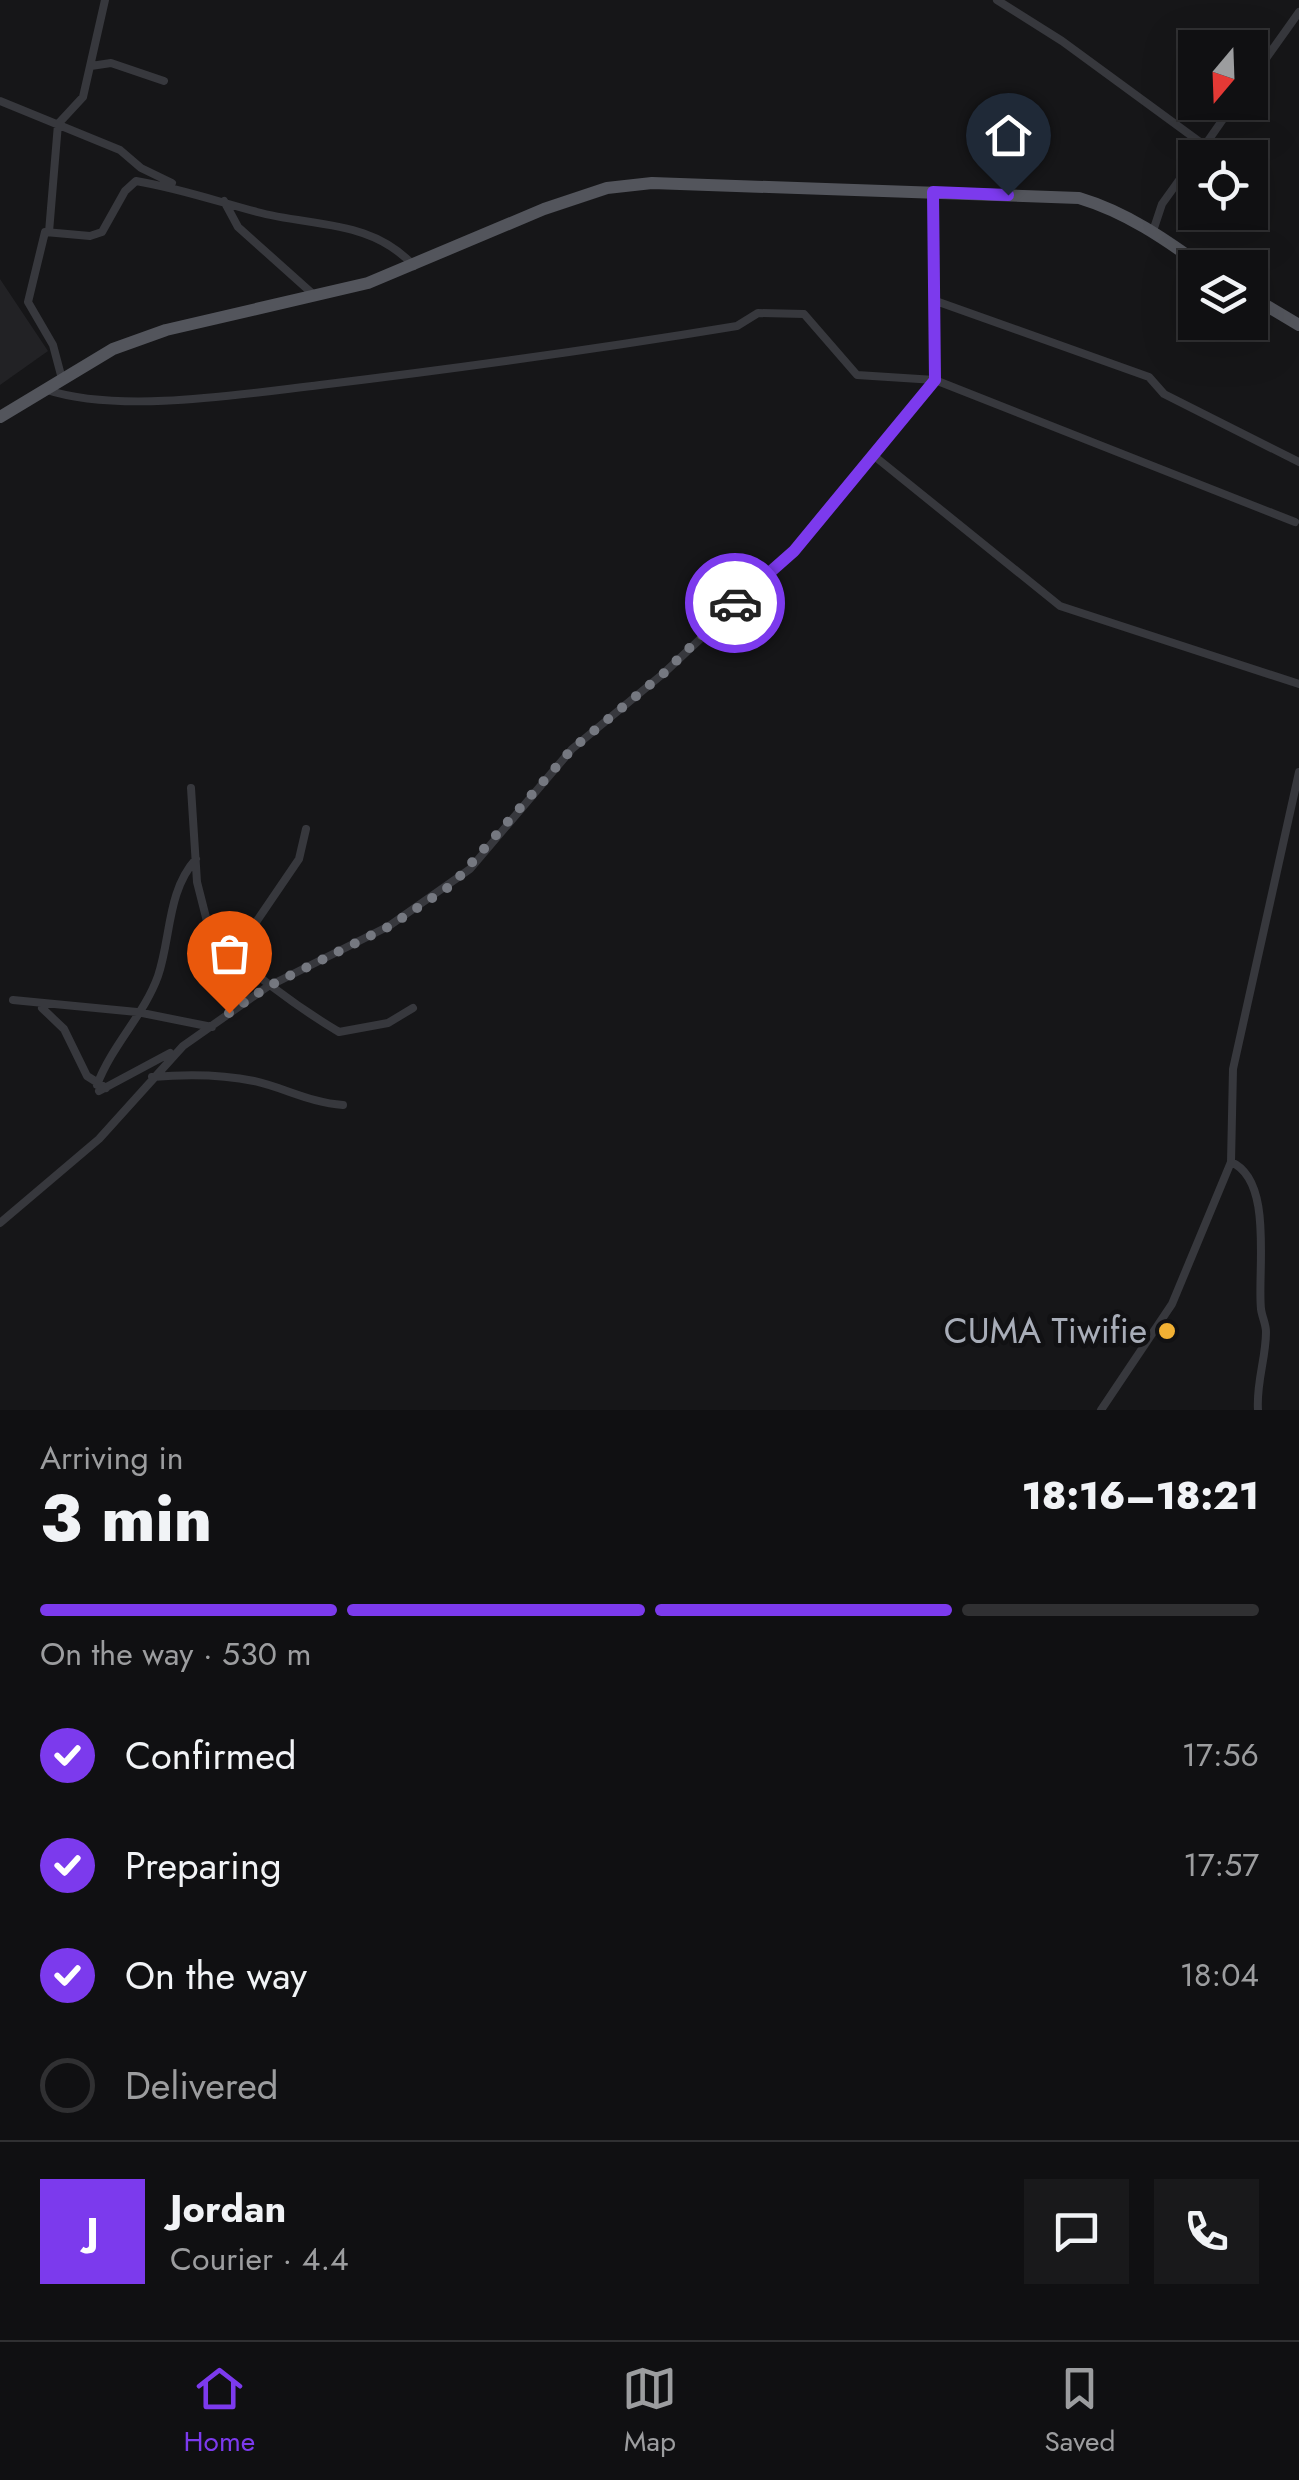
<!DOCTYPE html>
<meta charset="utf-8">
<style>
:root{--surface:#101012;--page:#19191b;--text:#f1f3f6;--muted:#9c9d9f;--line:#303032;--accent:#7c3aed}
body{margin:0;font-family:Jost,sans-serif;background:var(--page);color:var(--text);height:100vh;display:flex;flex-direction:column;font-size:38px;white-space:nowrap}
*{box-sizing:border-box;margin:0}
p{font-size:32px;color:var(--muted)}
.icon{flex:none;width:55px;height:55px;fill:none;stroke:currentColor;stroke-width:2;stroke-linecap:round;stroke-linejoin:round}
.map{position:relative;height:1410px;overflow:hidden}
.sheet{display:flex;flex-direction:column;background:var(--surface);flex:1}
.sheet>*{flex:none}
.needle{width:65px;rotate:199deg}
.fabs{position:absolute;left:1178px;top:30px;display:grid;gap:20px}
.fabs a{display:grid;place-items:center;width:90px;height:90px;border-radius:0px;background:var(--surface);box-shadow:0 10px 40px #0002,0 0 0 2px var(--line);font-size:50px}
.pin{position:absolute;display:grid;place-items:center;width:85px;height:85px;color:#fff;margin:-102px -42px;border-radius:50% 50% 50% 0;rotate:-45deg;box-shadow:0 0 10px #0007}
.pin .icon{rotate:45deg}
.courier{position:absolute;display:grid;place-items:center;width:100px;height:100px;margin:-50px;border:8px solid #7c3aed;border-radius:50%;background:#fff;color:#222;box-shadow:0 2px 12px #0007}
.headline em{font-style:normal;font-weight:800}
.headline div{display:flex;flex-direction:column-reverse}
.headline{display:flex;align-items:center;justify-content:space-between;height:170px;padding:0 40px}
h1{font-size:65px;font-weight:800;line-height:75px}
.bar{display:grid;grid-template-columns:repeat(4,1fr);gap:15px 10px;align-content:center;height:120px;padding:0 40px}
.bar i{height:12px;border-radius:8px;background:var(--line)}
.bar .current{background:var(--accent)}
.bar p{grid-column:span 4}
.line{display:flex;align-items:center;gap:25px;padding:0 40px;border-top:2px solid var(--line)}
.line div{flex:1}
.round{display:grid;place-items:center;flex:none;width:105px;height:105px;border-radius:0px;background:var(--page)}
ol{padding:0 40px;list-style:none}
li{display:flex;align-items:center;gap:30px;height:110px}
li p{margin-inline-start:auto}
li .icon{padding:10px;border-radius:50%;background:var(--accent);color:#fff;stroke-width:4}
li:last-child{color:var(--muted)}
li i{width:55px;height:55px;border:5px solid var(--line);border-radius:50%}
.menu{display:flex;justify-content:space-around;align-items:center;height:140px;border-top:2px solid var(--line);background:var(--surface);font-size:28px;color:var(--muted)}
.menu a{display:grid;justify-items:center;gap:5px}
.menu .current{color:var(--accent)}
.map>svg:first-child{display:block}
</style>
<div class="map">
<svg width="1299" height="1410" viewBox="0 0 1299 1410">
<rect width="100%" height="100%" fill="#161618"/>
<path fill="#222225" d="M0 279 48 351 0 385Z"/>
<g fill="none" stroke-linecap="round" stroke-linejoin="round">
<path stroke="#37383d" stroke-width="8" d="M997 0 1062 41 1204 145
M91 66 111 63 164 81
M1250 81 1299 12
M0 101 120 150 141 168 172 183
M1196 158 1235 102
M224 201 238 227 314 295
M1153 231 1162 204 1195 158
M49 232 58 124 83 97 105 0
M933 300 1149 377 1164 394 1299 462
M62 379 53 345 28 302 45 232 90 236 102 232 125 191 136 181C178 188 216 201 257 212 313 227 371 219 414 266
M47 390C121 414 243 394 320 385 460 368 598 349 737 326L758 313 804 314 857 375 935 380 1295 522
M873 455 1060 606 1299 684
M191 788 197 882 211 937C252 972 292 1004 339 1032L388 1023 413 1008
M235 953 299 859 306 829
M13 1000 137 1012 212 1027
M42 1008 64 1029 87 1076 106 1088
M152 1077C187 1074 220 1074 254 1081 285 1088 311 1103 343 1105
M97 1085C112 1045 144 1015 158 976 171 938 167 891 196 859
M99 1091 170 1053
M1231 1162C1274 1180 1257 1272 1261 1309 1262 1317 1266 1324 1266 1332 1266 1358 1256 1383 1258 1410
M0 1223 99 1139 183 1046 267 987 389 926 470 869 572 749 664 673 794 551 935 380 933 192
M1101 1410 1172 1304 1231 1162 1233 1069 1299 772"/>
<path stroke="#53555c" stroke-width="12" d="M1250 296 1299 325
M0 417 113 349 166 330 368 283 544 209 607 188 652 183 1079 198C1126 212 1165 239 1205 268"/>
</g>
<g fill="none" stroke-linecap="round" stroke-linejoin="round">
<path stroke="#757880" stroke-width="10" stroke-dasharray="0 18" d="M229 1013 267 987 390 926 453 884 572 749 664 673 735 603"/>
<path stroke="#7c3aed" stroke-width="12" d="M735 603 794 551 935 380 933 192 1008 195"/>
</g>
<circle fill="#f2b134" stroke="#111113" stroke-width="4" cx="1167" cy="1331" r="10"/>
<g text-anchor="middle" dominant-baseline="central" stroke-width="9" stroke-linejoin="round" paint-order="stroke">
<g font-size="35" fill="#a8adb8" stroke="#111113" text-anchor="end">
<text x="1147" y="1331">CUMA Tiwifie</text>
</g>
</g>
</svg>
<div class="fabs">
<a><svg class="needle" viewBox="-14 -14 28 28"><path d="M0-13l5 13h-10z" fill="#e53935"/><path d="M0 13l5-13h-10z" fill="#9c9d9f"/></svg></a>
<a><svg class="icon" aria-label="locate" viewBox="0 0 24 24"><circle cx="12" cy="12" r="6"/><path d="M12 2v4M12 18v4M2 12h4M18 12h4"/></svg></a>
<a><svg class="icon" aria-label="layers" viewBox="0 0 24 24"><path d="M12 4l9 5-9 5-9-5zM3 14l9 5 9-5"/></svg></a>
</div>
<div class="pin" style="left:229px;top:1013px;background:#ea580c"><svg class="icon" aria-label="bag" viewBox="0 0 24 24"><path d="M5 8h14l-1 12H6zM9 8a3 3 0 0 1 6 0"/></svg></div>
<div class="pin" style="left:1008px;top:195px;background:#1f2937"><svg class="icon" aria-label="home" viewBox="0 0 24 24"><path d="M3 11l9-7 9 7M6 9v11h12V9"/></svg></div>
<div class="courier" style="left:735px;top:603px"><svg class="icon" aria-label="car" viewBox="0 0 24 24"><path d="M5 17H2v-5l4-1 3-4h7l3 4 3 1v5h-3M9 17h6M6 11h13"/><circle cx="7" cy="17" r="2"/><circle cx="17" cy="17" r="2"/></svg></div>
</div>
<section class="sheet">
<div class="headline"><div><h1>3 min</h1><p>Arriving in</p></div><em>18:16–18:21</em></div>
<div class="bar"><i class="current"></i><i class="current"></i><i class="current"></i><i></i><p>On the way · 530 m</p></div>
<ol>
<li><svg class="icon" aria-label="check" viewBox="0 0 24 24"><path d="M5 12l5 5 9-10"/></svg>Confirmed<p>17:56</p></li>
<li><svg class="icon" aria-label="check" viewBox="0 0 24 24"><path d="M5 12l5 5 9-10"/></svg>Preparing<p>17:57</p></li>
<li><svg class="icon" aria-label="check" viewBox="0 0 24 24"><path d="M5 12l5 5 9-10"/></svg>On the way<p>18:04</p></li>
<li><i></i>Delivered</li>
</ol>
<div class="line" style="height:180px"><b class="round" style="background:var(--accent);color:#fff">J</b><div><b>Jordan</b><p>Courier · 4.4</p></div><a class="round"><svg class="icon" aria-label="chat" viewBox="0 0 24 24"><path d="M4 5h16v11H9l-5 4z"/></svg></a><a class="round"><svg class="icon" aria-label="phone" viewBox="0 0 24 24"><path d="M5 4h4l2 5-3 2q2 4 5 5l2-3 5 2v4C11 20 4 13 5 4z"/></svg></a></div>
</section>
<nav class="menu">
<a class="current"><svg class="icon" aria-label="home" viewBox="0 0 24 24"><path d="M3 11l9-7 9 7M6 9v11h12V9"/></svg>Home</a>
<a><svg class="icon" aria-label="map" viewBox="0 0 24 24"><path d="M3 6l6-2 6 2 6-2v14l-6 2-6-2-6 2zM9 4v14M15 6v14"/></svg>Map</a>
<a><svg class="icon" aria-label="saved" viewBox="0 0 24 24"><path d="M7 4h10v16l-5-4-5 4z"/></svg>Saved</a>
</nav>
